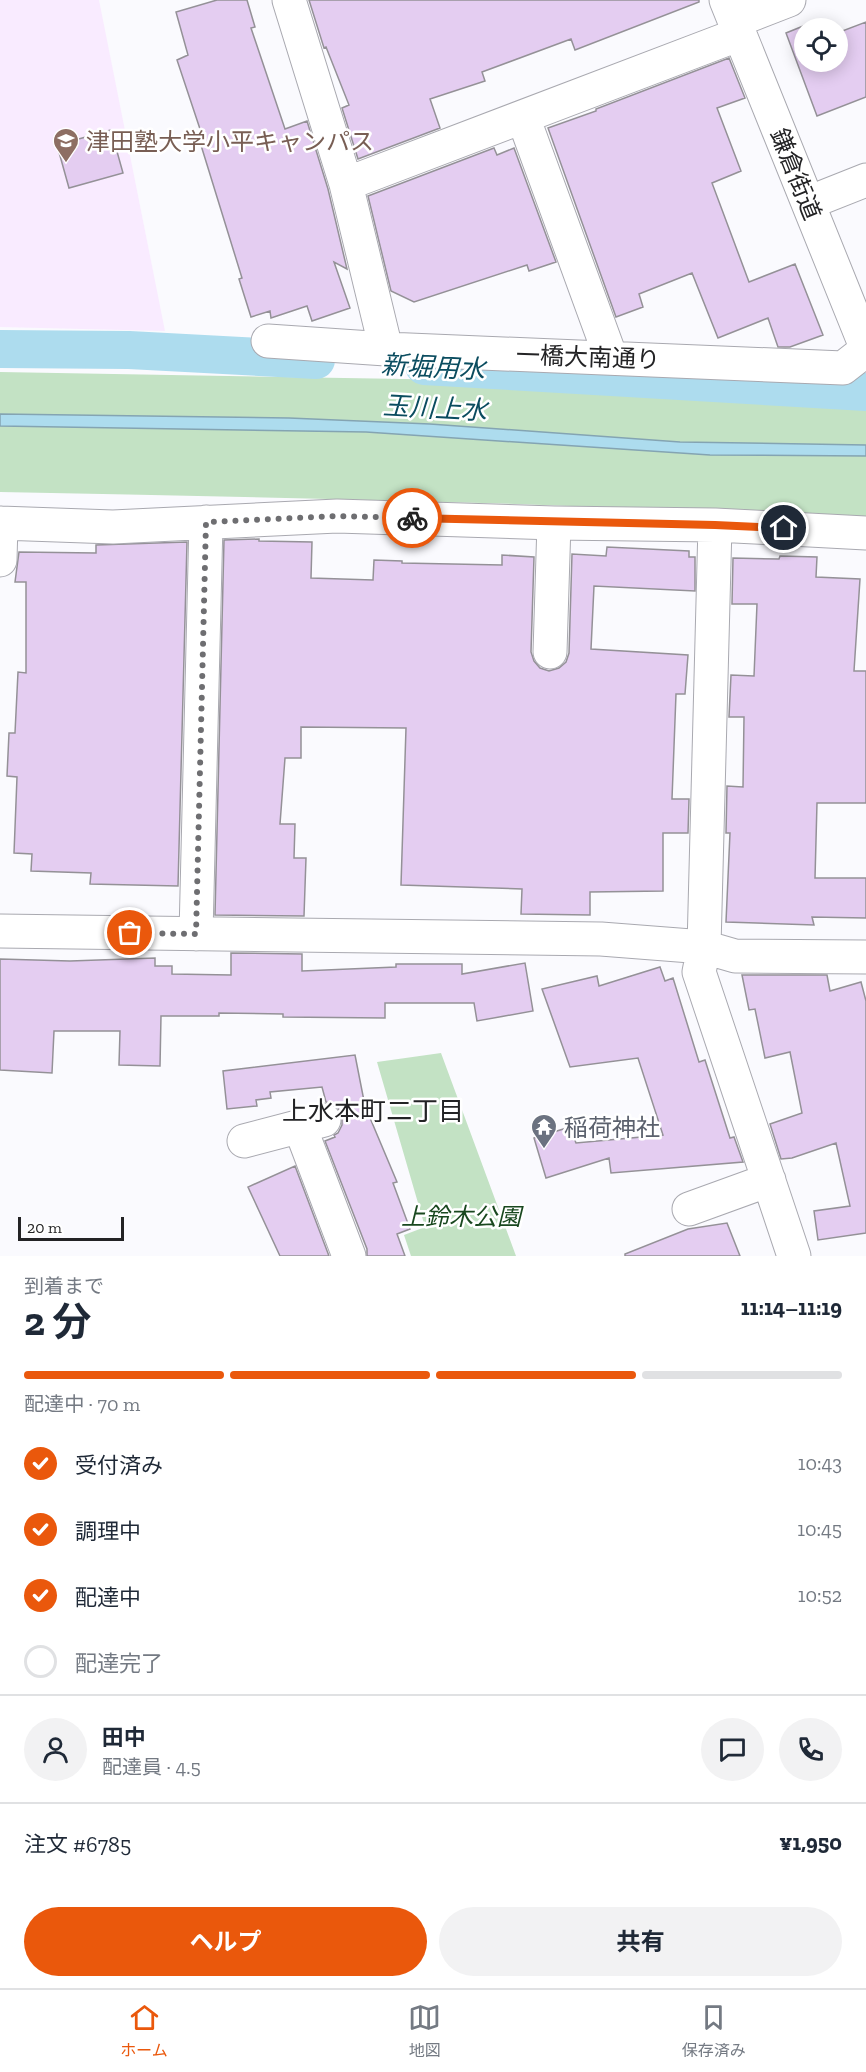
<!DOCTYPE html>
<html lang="ja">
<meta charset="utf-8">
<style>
:root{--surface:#fff;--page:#f2f2f3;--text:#1f2937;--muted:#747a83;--line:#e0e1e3;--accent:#ea580c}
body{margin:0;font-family:"Zilla Slab","Noto Sans JP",serif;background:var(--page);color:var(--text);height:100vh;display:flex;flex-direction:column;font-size:22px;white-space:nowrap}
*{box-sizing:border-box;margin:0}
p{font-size:20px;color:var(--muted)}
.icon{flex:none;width:33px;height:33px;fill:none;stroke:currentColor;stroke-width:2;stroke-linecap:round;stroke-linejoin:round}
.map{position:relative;height:1256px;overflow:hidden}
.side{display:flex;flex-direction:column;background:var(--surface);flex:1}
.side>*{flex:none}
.tools{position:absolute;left:794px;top:18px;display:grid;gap:12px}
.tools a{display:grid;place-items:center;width:54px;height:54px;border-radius:50%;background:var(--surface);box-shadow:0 3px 15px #0003;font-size:30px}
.scale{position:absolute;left:18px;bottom:15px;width:106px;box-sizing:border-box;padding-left:6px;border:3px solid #232325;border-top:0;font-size:16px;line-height:21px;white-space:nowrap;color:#232325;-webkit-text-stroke:4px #fff;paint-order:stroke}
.pin{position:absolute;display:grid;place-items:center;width:51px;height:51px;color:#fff;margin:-26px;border:3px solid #fff;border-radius:50%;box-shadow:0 2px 6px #0007}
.courier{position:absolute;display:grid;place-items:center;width:60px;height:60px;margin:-30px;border:4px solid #ea580c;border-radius:50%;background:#fff;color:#222;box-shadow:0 2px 8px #0007}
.headline em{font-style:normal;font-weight:700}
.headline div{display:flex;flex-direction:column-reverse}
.headline{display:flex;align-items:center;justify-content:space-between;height:102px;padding:0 24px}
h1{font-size:39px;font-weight:700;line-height:45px}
.bar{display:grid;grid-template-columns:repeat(4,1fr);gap:9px 6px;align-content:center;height:72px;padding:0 24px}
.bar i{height:8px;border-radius:4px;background:var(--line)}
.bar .active{background:var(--accent)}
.bar p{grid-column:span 4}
.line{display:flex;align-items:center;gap:15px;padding:0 24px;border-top:2px solid var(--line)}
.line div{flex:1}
.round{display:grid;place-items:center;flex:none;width:63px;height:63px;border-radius:32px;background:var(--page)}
ol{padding:0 24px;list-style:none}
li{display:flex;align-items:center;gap:18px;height:66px}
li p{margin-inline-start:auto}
li .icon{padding:6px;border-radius:50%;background:var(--accent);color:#fff;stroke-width:4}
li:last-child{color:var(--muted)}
li i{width:33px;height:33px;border:3px solid var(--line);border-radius:50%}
.primary-button{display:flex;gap:12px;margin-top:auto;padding:12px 24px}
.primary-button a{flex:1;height:69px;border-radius:36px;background:var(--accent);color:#fff;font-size:24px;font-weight:700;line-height:69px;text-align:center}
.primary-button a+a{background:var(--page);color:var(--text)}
.menu{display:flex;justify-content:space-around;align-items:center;height:84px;border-top:2px solid var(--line);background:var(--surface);font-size:16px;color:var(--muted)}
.menu a{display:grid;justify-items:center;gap:3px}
.menu .active{color:var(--accent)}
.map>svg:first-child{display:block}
</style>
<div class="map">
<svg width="866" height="1256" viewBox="0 0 866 1256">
<rect width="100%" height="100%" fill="#fafafe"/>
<path fill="#f9ebff" d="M0 0H99L165 331 0 327Z"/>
<path fill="#c3e2c4" d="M0 372 866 387V520C578 502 289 498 0 492Z
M441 1053 516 1256H411L404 1235 425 1227 377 1062Z"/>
<path fill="#addcee" stroke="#84a4b2" stroke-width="1.5" d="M0 414 289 418 430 424 680 442 866 445V456L710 455 366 432 0 426Z"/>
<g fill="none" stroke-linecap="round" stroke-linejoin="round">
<path stroke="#addcee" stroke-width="38" d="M0 349 129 350 316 360
M424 366 866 392"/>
</g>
<path fill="#e4cdf1" stroke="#949197" stroke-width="1.5" d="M217 0H247L255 27 251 28 285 129 307 121 328 189 347 269 334 262 350 308 312 321 307 306 271 318 270 311 251 317 239 279 242 278 200 142 204 141 177 60 188 55 176 12Z
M309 0H699V2L575 50 571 39 482 72 485 81 430 99 440 128 358 159 342 108 349 105 326 47 324 48Z
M818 20 822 28H804V62H837V33L866 22V97L817 116 786 33Z
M729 58 745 98 717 108 741 171 712 183 749 282 795 264 823 335 790 347H778L768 318 718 338 692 273 639 294 643 307 616 317 548 128 596 111V109Z
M111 130 123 173 69 188 57 145Z
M494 148 497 155 514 148 556 262 529 271 527 265 414 302 391 291 368 196Z
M259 539V541L312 542 311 578 373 580 374 560 402 561V563L502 565V555L534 557 531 652 534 661 540 668 549 671 559 668 566 662 569 653 572 554 606 556 607 547 689 551V557H695V591L594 586 591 649 688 655 685 694H676L672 799H689L688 833H663V891L590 892V915L521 914 522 889 401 885 406 728 301 727V758H285L280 824H295L294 858H306L304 916 215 915 224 540Z
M187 542 178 886 90 884 91 873 31 871 32 854 14 853 17 777 7 776 9 733H15L18 672 26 673V582H15L19 552 96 553V545Z
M780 556 817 557 816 577 860 579 854 671H866V803H817L815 878H866V918L812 917 814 925 726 922 730 833H726L727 786 743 787 744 717H729L731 675 754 676 757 604H732L733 558 779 559Z
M231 953 302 954V971L396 967V964H462V974L525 963 533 1011 477 1021 474 1003H385V1018L283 1017V1014L219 1013V1016H161L160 1066 119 1065 120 1031H54L52 1073 0 1070V959L70 961 155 958V966H172V974L231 975Z
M660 967 665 981 673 978 699 1062 705 1060 730 1138 734 1137 743 1162 611 1173 609 1158 546 1178 534 1138 570 1127 576 1143 663 1135 638 1058 570 1067 542 989 597 976 599 986Z
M742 975H827L830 991 861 982 866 1001V1233L818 1240 814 1211 850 1206 836 1143 792 1158 781 1159 770 1124 802 1113 790 1052 765 1058 755 1009 749 1010Z
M355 1055 365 1106 397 1182 393 1183 410 1229 397 1234 405 1256H367V1249L325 1141 335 1137 334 1135 338 1133 342 1125V1116L337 1106 326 1102 322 1087 270 1092 271 1098 256 1100 257 1106 227 1109 223 1071Z
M295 1166 329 1256H280L248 1187Z
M727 1223 740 1256H625V1254L688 1229Z"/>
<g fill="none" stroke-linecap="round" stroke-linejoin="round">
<defs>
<path id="minor" d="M289 0 346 184 386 349
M726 0 866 347
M735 21 789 0
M523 117 611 358
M346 184 740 34
M808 203 866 180
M268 341 386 349 843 368 866 350
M0 523 113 527 337 516 554 523 715 525 866 533
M715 525 704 947 699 972 794 1256
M0 560 1 523
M550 652 554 523
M0 931 601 939 704 947 735 956 866 957
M196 934 206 522
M300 1127 349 1256
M244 1141 324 1120
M689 1209 769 1180"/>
</defs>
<use href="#minor" stroke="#a9a9b0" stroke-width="35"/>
<use href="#minor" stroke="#fff" stroke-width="33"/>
</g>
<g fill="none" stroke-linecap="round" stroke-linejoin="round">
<path stroke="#6e6e71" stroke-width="6" stroke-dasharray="0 10.8" d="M130 933 196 934 206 522 337 516 412 518"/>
<path stroke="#ea580c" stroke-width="8" d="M412 518 715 525 784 528"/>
</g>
<defs>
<symbol id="university-pin" viewBox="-11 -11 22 30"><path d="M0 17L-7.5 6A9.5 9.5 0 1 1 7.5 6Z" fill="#8d6e63" stroke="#fff"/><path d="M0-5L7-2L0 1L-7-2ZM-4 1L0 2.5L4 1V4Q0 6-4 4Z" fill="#fff"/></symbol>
<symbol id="temple-pin" viewBox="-11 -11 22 30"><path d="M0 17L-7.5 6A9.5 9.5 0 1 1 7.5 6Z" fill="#6b7280" stroke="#fff"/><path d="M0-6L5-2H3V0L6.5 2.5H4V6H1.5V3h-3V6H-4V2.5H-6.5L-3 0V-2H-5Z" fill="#fff"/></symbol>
</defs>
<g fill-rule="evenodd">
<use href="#university-pin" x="51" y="126" width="30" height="40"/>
<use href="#temple-pin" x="529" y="1112" width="30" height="40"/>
</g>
<g text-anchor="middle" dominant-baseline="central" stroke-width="5" stroke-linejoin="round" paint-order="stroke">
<g font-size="24" fill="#785e54" stroke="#fff" text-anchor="start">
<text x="86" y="141">津田塾大学小平キャンパス</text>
</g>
<g font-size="24" fill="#232325" stroke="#fff">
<text transform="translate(796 174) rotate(68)">鎌倉街道</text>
<text transform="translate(588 357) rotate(2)">一橋大南通り</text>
</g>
<g font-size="24" fill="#5b616d" stroke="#fff" text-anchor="start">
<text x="564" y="1127">稲荷神社</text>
</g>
<g font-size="24" font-style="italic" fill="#19481f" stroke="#fff">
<text x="461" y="1216">上鈴木公園</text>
</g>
<g font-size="26" font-style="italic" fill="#0a4c5f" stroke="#fff">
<text transform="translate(433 367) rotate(3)">新堀用水</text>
<text transform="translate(435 408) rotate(3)">玉川上水</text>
</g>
<g font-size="26" fill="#232325" stroke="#fff">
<text x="373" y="1111">上水本町二丁目</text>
</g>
</g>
</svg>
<div class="tools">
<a><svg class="icon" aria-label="locate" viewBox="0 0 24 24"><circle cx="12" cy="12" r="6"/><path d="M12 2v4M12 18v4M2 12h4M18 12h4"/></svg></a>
</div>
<div class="scale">20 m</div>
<div class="pin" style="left:130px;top:933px;background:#ea580c"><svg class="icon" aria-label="bag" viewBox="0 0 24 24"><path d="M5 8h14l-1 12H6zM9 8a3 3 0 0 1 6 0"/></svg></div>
<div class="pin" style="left:784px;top:528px;background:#1f2937"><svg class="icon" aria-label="home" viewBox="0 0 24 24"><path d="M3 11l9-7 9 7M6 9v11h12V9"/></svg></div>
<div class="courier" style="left:412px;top:518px"><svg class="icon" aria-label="bike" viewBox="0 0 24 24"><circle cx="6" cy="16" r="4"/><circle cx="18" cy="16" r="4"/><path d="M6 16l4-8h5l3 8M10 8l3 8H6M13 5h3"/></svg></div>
</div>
<section class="side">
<div class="headline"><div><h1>2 分</h1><p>到着まで</p></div><em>11:14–11:19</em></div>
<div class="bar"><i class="active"></i><i class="active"></i><i class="active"></i><i></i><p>配達中 · 70 m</p></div>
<ol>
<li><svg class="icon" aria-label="check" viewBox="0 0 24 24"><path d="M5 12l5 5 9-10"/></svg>受付済み<p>10:43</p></li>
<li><svg class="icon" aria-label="check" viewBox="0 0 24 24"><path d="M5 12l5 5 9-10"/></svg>調理中<p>10:45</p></li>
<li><svg class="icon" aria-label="check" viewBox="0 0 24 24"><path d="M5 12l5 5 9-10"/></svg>配達中<p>10:52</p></li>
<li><i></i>配達完了</li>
</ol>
<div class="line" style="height:108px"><a class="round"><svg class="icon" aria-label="person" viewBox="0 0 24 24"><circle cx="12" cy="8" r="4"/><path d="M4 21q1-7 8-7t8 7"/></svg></a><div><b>田中</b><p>配達員 · 4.5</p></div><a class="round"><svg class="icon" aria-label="chat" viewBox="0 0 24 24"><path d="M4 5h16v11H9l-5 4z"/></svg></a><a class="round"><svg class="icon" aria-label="phone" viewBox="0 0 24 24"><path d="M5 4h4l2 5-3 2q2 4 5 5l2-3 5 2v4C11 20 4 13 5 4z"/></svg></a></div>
<div class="line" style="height:78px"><div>注文 #6785</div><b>¥1,950</b></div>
<div class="primary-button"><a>ヘルプ</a><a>共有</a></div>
</section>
<nav class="menu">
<a class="active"><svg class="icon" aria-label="home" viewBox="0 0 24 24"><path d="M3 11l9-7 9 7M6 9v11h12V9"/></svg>ホーム</a>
<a><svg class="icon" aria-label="map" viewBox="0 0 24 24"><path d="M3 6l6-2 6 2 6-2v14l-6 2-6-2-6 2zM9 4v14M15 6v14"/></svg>地図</a>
<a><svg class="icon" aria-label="saved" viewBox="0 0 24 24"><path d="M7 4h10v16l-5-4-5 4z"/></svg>保存済み</a>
</nav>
